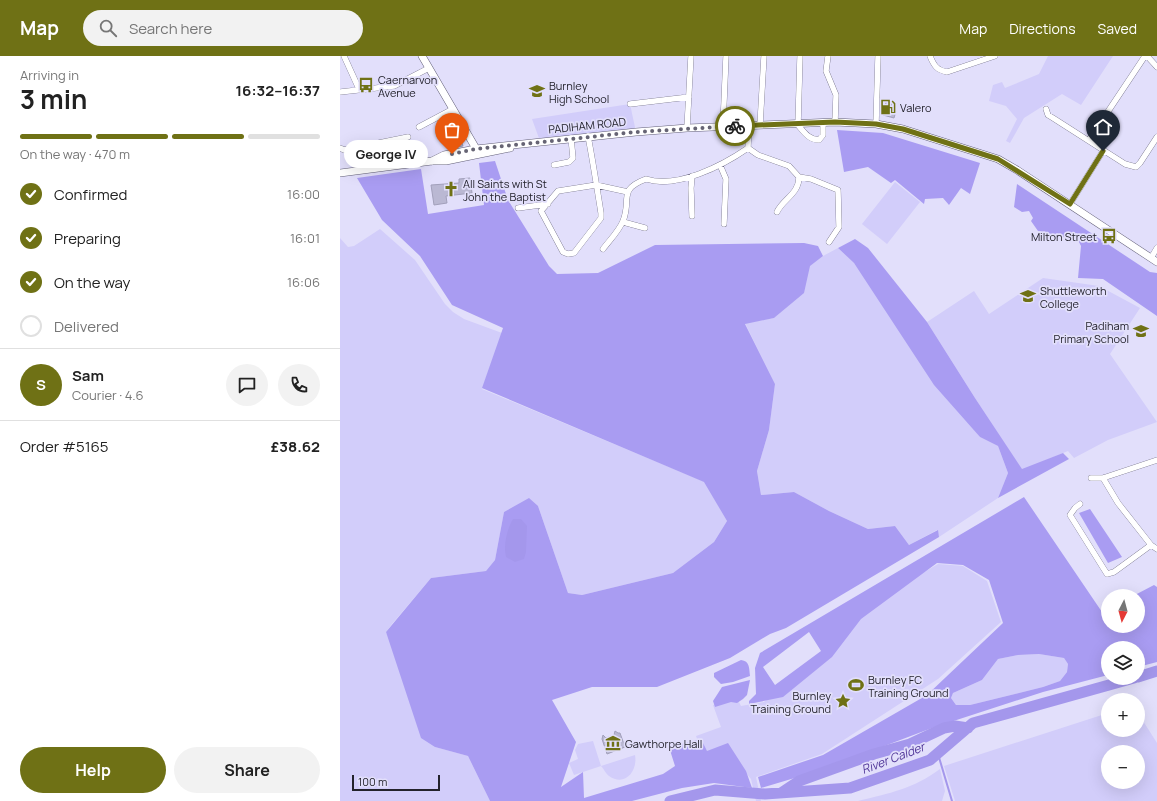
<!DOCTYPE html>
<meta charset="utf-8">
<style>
:root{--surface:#fff;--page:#f2f2f2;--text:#222;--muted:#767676;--line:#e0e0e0;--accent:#6f7115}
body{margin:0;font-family:Manrope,sans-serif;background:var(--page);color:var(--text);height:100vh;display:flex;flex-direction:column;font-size:15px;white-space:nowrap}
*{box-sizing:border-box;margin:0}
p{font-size:13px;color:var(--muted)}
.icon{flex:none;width:22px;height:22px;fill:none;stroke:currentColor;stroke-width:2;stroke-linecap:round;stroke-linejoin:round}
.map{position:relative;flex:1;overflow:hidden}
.sheet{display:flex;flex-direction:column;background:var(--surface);width:340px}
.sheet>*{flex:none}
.needle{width:26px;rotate:186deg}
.tools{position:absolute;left:761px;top:533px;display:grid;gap:8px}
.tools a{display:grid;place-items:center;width:44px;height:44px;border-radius:50%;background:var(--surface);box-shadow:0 4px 16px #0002;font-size:20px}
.scale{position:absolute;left:12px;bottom:10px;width:88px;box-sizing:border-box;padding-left:4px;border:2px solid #23222c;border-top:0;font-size:11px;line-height:14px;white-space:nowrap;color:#23222c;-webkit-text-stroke:3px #e2dffb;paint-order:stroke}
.pin{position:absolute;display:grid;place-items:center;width:34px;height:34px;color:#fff;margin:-41px -17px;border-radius:50% 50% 50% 0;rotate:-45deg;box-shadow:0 0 4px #0007}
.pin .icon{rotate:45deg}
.courier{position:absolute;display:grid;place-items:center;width:40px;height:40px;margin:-20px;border:3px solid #6f7115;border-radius:50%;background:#fff;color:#222;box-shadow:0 1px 5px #0007}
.bubble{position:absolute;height:28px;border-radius:14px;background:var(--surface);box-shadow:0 4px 16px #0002;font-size:13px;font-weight:700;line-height:28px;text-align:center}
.head em{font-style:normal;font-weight:700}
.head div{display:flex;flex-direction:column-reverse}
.head{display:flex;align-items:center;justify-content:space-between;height:68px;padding:0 20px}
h1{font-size:26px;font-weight:700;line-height:30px}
.bar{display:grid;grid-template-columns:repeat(4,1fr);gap:6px 4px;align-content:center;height:48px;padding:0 20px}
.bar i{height:5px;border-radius:3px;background:var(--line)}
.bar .selected{background:var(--accent)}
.bar p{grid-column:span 4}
.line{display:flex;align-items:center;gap:10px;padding:0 20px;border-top:1px solid var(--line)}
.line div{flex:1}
.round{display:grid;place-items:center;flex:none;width:42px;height:42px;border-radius:21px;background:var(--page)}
ol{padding:0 20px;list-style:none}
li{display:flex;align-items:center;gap:12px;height:44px}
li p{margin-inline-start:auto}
li .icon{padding:4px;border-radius:50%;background:var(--accent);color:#fff;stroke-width:4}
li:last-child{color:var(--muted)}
li i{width:22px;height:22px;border:2px solid var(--line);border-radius:50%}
.cta{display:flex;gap:8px;margin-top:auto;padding:8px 20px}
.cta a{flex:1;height:46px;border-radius:24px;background:var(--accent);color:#fff;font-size:16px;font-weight:700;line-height:46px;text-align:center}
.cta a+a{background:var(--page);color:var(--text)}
header{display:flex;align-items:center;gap:24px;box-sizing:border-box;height:56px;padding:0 20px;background:var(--accent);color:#fff}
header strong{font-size:19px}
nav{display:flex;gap:22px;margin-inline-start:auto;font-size:14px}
.search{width:280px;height:36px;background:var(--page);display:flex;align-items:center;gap:10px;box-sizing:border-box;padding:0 14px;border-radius:22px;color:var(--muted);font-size:15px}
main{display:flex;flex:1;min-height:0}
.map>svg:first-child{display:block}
</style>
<header>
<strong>Map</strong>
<div class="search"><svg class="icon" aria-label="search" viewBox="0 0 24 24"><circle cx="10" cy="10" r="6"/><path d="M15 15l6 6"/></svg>Search here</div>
<nav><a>Map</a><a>Directions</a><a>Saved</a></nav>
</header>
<main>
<section class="sheet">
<div class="head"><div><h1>3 min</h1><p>Arriving in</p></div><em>16:32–16:37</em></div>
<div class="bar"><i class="selected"></i><i class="selected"></i><i class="selected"></i><i></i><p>On the way · 470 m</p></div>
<ol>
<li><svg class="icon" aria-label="check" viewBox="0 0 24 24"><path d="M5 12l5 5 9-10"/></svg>Confirmed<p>16:00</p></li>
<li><svg class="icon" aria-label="check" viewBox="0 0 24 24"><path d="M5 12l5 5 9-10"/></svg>Preparing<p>16:01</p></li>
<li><svg class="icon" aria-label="check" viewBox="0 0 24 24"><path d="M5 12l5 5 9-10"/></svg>On the way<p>16:06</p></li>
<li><i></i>Delivered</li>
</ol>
<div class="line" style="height:72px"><b class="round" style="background:var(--accent);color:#fff">S</b><div><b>Sam</b><p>Courier · 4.6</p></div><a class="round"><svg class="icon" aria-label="chat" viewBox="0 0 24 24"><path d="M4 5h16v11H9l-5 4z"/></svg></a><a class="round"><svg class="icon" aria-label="phone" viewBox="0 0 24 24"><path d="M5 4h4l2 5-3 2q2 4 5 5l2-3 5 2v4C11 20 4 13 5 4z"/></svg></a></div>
<div class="line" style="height:52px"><div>Order #5165</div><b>£38.62</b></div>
<div class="cta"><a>Help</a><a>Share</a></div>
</section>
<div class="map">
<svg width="817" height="745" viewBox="0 0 817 745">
<rect width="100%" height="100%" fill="#e2dffb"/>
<path fill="#d2cdfa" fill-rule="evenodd" d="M708 0H773L741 49 722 38 684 62 670 87 666 85 677 63 666 50 649 45 653 29 662 26 665 32 699 18Z
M290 48 296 76 200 85 192 63Z
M555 126 580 146 547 188 522 168Z
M40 173 75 204 105 248 113 256 124 263 162 277 142 333 365 426 387 465 374 486 333 517 242 539 228 537 198 450 164 456 155 504 146 515 91 522 52 568 46 576 95 691 128 700 150 745H0V182L8 191 14 190Z
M498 192 514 207 640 381 658 390 668 417 658 442 599 481 597 474 569 489 555 470 528 473 489 455 454 436 421 439 417 415 429 374 435 328 405 267 434 262 463 237 469 210 483 200Z
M703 222 759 230 800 252 770 298 817 366 768 384 734 402 728 395 682 414 635 342 587 266 634 235 649 258Z
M598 508 623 510 647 525 661 566 598 623 482 698 416 721 421 745H416L411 723 405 716 363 698 356 680 381 671 373 649 390 644H398L401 650 424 646 435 635 479 602 518 555Z
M699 598 724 602 728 608 727 616 720 625 703 631 630 649H616L611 642 613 637 642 624 658 603 678 599Z
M768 657V674H798V657L817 687V745H615L604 710ZM768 696H798V726H768Z
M253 685 261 710 295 699C298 715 285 731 269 720 266 718 264 713 261 710L234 719 229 707 238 703 235 694 238 688Z
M600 713 605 735 602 745H518C550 737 573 733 600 713Z"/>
<path fill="#a99cf2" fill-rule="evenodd" d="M497 74 543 77 640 107 630 138 621 132 609 149 603 142 585 143 584 148 555 124 551 127 528 111 504 116Z
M155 105 168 144 209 210 217 218 258 217 315 189 464 187 478 190 483 200 470 210 464 237 434 262 405 268 435 328 429 374 417 415 421 439 454 436 489 455 528 473 555 470 569 489 598 474 599 481 446 572 430 578 390 602 317 631H252L212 644 236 686 221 731 243 716 244 742 323 718 335 710 329 691 361 683 367 695 388 687 406 715 412 732 374 727 342 732 292 745H150L128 700 95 691 81 682 46 576 91 522 146 515 155 504 164 456 189 442 198 450 228 537 242 539 333 517 374 486 387 465 364 426 142 332 163 272 112 249 80 200 42 164 17 122 81 113 88 158 144 149 139 107Z
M677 128 810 216 817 217V260L763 223 738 222 741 190 738 184 711 179 698 175 691 165 693 162 689 155 682 156 674 151Z
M515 183 528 192 587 266 635 342 682 413 723 397 729 403 658 442 668 417 658 390 640 381 594 329 514 207 498 192Z
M684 441 762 556 768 553V570H798V540H793L814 529 817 531V606L798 611V592H768V619L703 636 592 672 478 715 421 732 418 721 483 699 587 639 663 567 649 524 623 509 597 507 521 563 492 601 443 641 409 648V645L416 638 415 612 420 597ZM469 576 481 595 435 629 423 611ZM699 598 724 602 728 608 727 616 720 625 703 631 630 649H616L611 642 613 637 642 624 658 603 678 599Z
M750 453 782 501 768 507 739 457Z
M401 604C410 605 409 612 410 620L393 626 381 628 374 621V617Z
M410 624 407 639 403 643 397 647 391 646 375 651 373 645 382 631Z"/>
<path fill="#a497ec" d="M173 463H181L187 470 186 496 184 503 175 506 166 501C163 489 167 473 173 463Z"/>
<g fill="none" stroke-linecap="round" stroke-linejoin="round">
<path stroke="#a497ec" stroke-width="2" d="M598 698 612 745"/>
<path stroke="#a497ec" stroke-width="11" d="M798 621 817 615
M441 737 459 725 534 698 570 688 604 672 615 670 628 672
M330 745 375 734 425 738 510 732 590 704 633 667 794 622"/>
</g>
<path fill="#bab8d3" stroke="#a2a0bb" d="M546 46 552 47 550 54 556 55 554 62 543 59Z
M120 81 123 90 109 93 106 85Z
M130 122 132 137 106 140 107 147 94 149 91 129 119 127V123Z
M275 675 278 677H280L285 691 267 698 262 683 263 679 266 682 274 679Z"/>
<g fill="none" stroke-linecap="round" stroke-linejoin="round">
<defs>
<path id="minor" d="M4 0 19 33
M460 0 458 69C464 76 469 84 479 84L483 79V67
M488 0 486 15 496 39 495 66
M590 0C594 10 597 14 607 16L655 0
M807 0 817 11
M0 36 54 30 89 12
M290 48 349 41
M706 53 708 59 713 62 785 108 796 111 800 107 817 81
M536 68 538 0
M420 69 424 0
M383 70 386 0
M79 71 113 53
M347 72 351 0
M248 80C253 106 257 132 261 157V162L234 197 228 198 223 196 201 155 218 135 256 129 288 136
M749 84 805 0
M0 92 4 94 68 81
M408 92 418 99 449 110 459 121
M214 109 229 106 233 102 231 82
M380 109 386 123 384 168
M459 121 471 123 498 134 499 171 489 186
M730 148 763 95
M178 152 208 148
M437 156C443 143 459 138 459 121
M352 160 351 132 352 120
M283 166 305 172
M263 193C269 185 279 175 283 165 292 143 277 134 306 123 337 133 382 110 408 92L409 69
M811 202 817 192
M751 422H763L817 404
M763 422 778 447 811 489 817 493
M740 448 735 452 730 459 767 518 774 516 811 489"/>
<path id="major" d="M82 0 138 96
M92 105 104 99 136 93 296 76 347 72 495 66 536 68 563 73 658 103 677 114 817 206
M0 117 92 105H106L170 92"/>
</defs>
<use href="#minor" stroke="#615e77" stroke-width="6"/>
<use href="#major" stroke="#615e77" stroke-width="8"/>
<use href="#minor" stroke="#fff" stroke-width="5.5"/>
<use href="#major" stroke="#fff" stroke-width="7"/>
</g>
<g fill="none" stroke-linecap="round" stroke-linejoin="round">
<path stroke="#666474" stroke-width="4" stroke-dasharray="0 7.2" d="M112 98 136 93 296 76 395 70"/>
<path stroke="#6f7115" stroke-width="5" d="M395 70 495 66 536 68 563 73 658 103 730 148 763 95"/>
</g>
<defs>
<symbol id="bus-bare" viewBox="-9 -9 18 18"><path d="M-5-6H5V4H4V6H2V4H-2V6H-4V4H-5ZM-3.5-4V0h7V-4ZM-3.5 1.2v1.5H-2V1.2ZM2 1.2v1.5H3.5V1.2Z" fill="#6f7115" stroke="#e2dffb" stroke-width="2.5" paint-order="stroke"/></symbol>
<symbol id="school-bare" viewBox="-9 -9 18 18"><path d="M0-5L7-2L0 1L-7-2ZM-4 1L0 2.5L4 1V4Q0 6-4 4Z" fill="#6f7115" stroke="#e2dffb" stroke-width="2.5" paint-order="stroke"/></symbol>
<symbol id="fuel-bare" viewBox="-9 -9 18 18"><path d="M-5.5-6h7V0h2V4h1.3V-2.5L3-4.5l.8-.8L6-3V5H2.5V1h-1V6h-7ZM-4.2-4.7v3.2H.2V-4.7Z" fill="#6f7115" stroke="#e2dffb" stroke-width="2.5" paint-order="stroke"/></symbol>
<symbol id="church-bare" viewBox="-9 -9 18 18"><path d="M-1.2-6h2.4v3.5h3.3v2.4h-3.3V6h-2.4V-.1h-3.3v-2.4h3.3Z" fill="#6f7115" stroke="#e2dffb" stroke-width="2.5" paint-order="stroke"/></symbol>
<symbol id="stadium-bare" viewBox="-9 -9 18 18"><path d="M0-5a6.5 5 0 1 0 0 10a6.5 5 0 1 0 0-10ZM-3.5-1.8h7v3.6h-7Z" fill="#6f7115" stroke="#e2dffb" stroke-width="2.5" paint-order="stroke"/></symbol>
<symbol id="sight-bare" viewBox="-9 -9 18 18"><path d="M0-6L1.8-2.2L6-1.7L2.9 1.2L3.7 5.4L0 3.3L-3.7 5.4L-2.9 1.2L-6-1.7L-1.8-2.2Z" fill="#6f7115" stroke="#e2dffb" stroke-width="2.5" paint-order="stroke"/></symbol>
<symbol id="museum-bare" viewBox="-9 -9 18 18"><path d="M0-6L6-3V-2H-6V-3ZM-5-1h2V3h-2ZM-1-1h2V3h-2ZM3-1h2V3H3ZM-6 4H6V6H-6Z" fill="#6f7115" stroke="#e2dffb" stroke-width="2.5" paint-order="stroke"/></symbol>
</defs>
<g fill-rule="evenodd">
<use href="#bus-bare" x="15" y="18" width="22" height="22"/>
<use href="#school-bare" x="186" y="24" width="22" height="22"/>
<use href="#fuel-bare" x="537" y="40" width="22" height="22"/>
<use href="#church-bare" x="100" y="122" width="22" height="22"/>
<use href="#bus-bare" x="758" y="169" width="22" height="22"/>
<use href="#school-bare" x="677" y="229" width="22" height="22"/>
<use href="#school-bare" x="790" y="264" width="22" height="22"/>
<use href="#stadium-bare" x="505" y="618" width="22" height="22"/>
<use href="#sight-bare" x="492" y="634" width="22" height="22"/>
<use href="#museum-bare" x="262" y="676" width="22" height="22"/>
</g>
<g text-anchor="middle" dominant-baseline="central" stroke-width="3.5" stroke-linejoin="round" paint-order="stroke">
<g font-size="11" fill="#23222c" stroke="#e2dffb" text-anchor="start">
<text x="38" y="23">Caernarvon<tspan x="38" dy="13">Avenue</tspan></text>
<text x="209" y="29">Burnley<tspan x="209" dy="13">High School</tspan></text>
<text x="560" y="51">Valero</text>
<text x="123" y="127">All Saints with St<tspan x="123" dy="13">John the Baptist</tspan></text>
<text x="757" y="180" text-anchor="end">Milton Street</text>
<text x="700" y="234">Shuttleworth<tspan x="700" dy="13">College</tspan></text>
<text x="789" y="269" text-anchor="end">Padiham<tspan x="789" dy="13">Primary School</tspan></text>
<text x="528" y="623">Burnley FC<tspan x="528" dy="13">Training Ground</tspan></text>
<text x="491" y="639" text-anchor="end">Burnley<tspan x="491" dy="13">Training Ground</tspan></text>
<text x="285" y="687">Gawthorpe Hall</text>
</g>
<g font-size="11" fill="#23222c" stroke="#e2dffb">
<text transform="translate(247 69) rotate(-6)">PADIHAM ROAD</text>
</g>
<g font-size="12" font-style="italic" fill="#4f3597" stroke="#e2dffb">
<text transform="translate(553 702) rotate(-21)">River Calder</text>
</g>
</g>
</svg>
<div class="tools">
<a><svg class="needle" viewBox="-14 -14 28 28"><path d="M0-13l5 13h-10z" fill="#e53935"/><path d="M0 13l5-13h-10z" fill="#767676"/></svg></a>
<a><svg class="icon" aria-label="layers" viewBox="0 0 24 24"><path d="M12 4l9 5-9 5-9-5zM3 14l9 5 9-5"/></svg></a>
<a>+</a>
<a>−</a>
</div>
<div class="scale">100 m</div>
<div class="pin" style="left:112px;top:98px;background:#ea580c"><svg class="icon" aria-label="bag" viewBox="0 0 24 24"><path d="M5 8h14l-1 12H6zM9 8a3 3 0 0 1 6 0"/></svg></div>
<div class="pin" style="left:763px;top:95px;background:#1f2937"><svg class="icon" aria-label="home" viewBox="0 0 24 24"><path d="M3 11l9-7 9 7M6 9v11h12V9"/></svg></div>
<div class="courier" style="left:395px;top:70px"><svg class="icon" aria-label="bike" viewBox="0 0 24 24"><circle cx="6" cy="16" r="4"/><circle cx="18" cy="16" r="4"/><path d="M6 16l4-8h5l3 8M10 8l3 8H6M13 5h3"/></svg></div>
<div class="bubble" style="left:4px;top:84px;width:84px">George IV</div>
</div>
</main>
